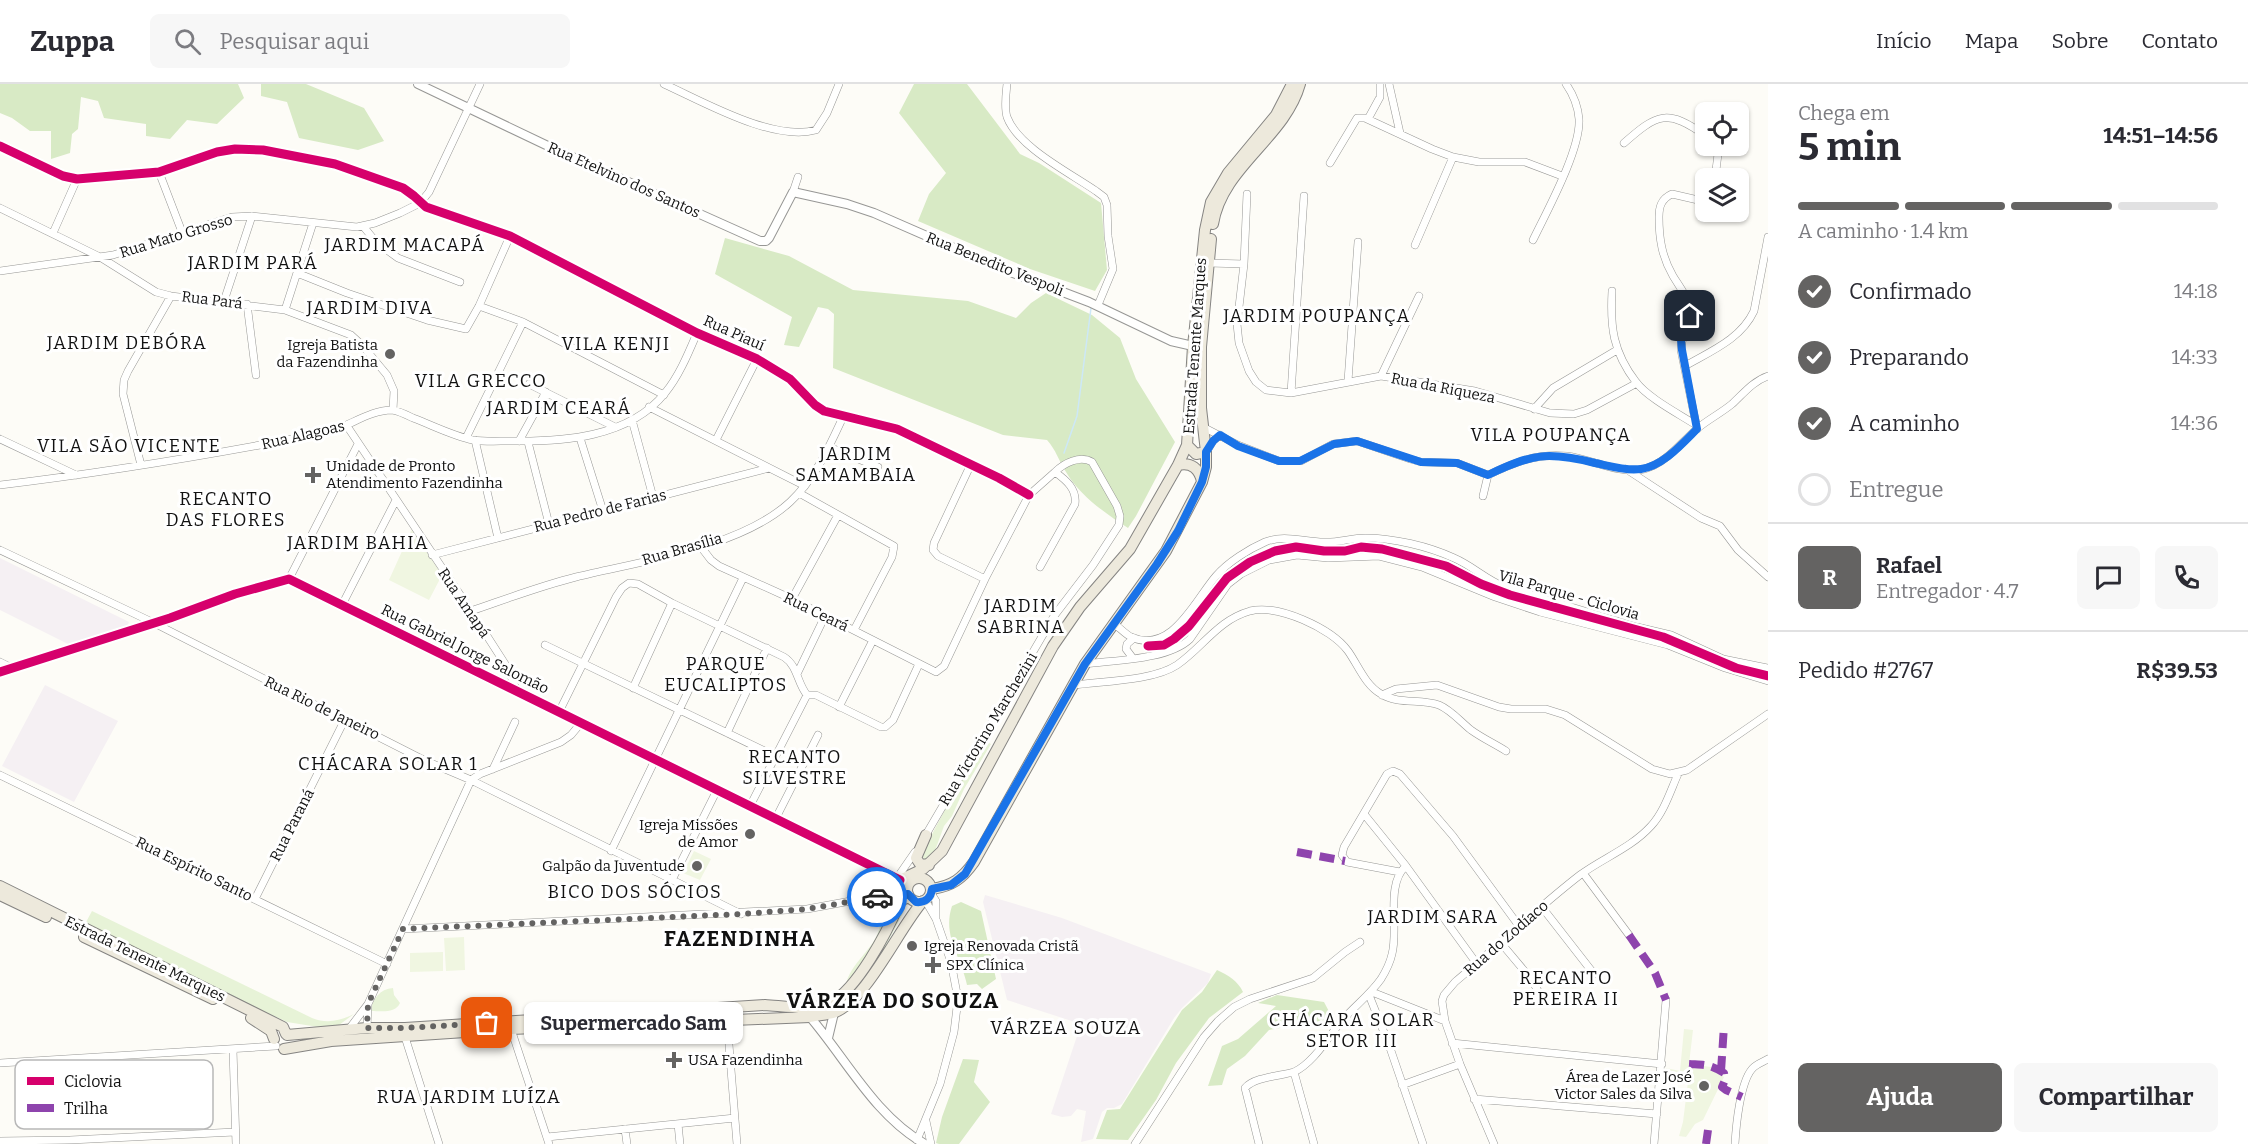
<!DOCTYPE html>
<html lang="pt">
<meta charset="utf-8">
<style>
:root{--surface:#fff;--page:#f7f7f7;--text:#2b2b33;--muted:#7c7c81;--line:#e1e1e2;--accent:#646362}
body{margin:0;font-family:Bitter,serif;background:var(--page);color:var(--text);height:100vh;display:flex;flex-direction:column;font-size:22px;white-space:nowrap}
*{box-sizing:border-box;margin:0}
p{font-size:20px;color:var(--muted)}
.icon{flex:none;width:33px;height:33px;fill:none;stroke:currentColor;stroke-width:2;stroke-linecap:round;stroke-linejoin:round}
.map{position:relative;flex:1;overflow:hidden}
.side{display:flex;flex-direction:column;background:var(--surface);width:480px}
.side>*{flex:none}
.buttons{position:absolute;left:1695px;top:18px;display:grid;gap:12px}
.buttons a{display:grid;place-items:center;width:54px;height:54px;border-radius:9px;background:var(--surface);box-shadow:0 2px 4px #0004;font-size:30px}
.pin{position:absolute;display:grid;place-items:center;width:51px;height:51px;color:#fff;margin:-26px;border-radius:12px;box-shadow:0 3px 9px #0006}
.courier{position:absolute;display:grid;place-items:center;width:60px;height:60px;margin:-30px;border:4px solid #1a73e8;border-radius:50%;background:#fff;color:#222;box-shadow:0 2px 8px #0007}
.bubble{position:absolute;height:42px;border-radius:9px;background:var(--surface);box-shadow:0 2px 4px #0004;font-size:20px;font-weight:700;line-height:42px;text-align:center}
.head em{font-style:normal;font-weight:700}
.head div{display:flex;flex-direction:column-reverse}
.head{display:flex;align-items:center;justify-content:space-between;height:102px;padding:0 30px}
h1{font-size:39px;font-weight:700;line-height:45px}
.bar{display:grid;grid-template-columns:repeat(4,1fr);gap:9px 6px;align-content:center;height:72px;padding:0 30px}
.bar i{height:8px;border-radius:4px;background:var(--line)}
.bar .on{background:var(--accent)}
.bar p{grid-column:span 4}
.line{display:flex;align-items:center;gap:15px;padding:0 30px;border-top:2px solid var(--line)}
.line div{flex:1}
.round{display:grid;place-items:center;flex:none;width:63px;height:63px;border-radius:9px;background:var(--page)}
ol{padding:0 30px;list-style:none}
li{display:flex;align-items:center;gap:18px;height:66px}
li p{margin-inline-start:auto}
li .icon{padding:6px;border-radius:50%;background:var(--accent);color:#fff;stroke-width:4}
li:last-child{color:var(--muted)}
li i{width:33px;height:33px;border:3px solid var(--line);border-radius:50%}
.primary-button{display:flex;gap:12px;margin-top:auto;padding:12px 30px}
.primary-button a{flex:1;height:69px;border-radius:9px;background:var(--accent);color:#fff;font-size:24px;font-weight:700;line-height:69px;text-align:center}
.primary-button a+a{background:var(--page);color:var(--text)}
header{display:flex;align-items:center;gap:36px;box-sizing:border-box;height:84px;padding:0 30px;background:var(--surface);border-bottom:2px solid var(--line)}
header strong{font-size:28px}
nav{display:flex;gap:33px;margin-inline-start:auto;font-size:21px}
.search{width:420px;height:54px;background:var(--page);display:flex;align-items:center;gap:15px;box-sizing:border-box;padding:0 21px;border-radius:9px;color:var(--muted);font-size:22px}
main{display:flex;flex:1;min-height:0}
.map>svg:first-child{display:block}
</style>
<header>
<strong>Zuppa</strong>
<div class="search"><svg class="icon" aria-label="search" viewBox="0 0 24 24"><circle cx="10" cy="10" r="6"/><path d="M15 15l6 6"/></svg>Pesquisar aqui</div>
<nav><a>Início</a><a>Mapa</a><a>Sobre</a><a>Contato</a></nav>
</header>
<main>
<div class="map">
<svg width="1768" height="1060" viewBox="0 0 1768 1060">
<rect width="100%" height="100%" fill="#fdfcf7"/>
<path fill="#f5f0f3" d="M0 474 129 538 127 543 70 561 0 526Z
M45 601 118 637 74 718 2 682Z
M985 811 1062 834 1211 890 1208 899 1182 924 1174 934 1122 1020 1114 1024H1107L1102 1028 1093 1055 1081 1058 1086 1027 1077 1025 1071 1032 1062 1033 1051 1030 1081 940 1007 916 983 818Z"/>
<path fill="#e7f3d7" d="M985 657 991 660 964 705 952 732 944 742 936 764 928 777 919 775 949 718Z
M884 817 904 823V827L882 869 869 886 846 902C848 880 877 864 880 841 881 835 880 828 879 822Z
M92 827 312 934C327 940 339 937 354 930L339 941 318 943 287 938 208 902 85 840Z
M393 904 394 911 400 919C395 930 381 927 371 927 372 915 380 905 393 904Z"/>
<path fill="#d8eac5" d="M0 0H238L244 14 217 40 187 36 170 55 146 52V40L104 34 98 17 81 13 78 45 72 50 70 69 51 75V47H30L12 34 0 29Z
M261 0H306L364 24 384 57 358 66 299 54 287 18 261 12Z
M914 0H967L1020 70 1039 79 1101 119 1107 186 1095 207 1030 185 918 137 929 110 946 89 899 29Z
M725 154 789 172 853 206 968 217 1016 234 1031 219 1046 209 1092 231 1120 254 1136 295 1175 358 1136 432 1128 444C1105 429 1080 412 1066 388 1059 377 1056 366 1047 356L1003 351 833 284 834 230 828 225 818 223 799 263 784 261 792 233 715 190Z
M961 818 981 827 996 895 982 905 977 900 967 901C961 872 942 852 952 822Z
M1217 886C1228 891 1238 897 1243 908L1209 934 1176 979 1156 1016 1128 1056 1096 1055 1107 1026 1120 1025 1182 926 1202 908Z
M1277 911 1324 918 1333 935 1269 946 1245 972 1227 985 1222 1001 1208 1002 1222 962 1238 955 1276 922 1258 919Z
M963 975 979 976 974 998 990 1018 959 1060H939L936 1059 942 1033Z"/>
<path fill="#f0f6e1" d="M412 445 442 491 429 516 389 496Z
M694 767 711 775 700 796 683 789Z
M464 853 465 886 446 887 444 854Z
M443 868V887L410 888V869Z
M1684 945 1693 946 1689 980 1711 983 1724 993 1703 1036 1695 1040 1686 1053 1679 1052 1683 1038 1688 998 1665 992 1666 984 1680 987Z"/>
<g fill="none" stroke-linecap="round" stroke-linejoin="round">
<path stroke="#cde8f7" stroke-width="1.5" d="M1064 369 1077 332 1091 224"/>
<defs>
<path id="minor" d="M664 0C704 18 773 58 816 46L827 29 839 0
M1007 0C1006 10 1004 23 1007 33 1018 63 1070 89 1096 107L1104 113 1107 121 1108 152 1113 185 1098 221
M1389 0 1400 49
M1729 28 1731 22
M1368 35 1380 13V0
M1624 59C1657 30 1667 24 1706 52
M0 62 63 92 77 95 159 88 217 68 235 65 263 66 335 80 403 104 414 112 426 123 510 152 697 249 757 275 790 295 815 321 824 327 897 345 999 394 1029 411
M1330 79 1357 34H1365L1432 65 1453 73 1479 78H1525L1562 92
M159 88 182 148
M1715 94 1719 62
M793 108 798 93
M1247 110 1244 180 1237 240 1239 259 1249 287 1256 298 1266 306 1291 309 1381 292 1475 307 1550 329 1574 330 1587 326 1637 299
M0 124 100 173 156 208 171 212 285 226 351 251 362 261 387 291 394 307 393 326
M363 142 376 158 398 174 460 198
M53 149 77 95
M1533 156C1547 127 1581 65 1579 35 1578 23 1573 10 1566 0
M1415 161 1453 73
M1209 179 1244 180
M0 187 113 171 232 133 252 132 357 143 375 139 400 129 420 119 429 108 480 0
M297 189 347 209 427 236 466 245 479 222 510 152
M1612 207C1610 243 1613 268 1636 298 1648 314 1679 330 1696 341
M224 217 252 132
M247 220 256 291
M479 222 523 238 664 311
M285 226 313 139
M1685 282C1711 267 1741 255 1754 227L1768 153
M1381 292 1419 212
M1348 297 1358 158
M529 300 615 343
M1291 309 1304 112
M649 323 805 402
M1534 325 1553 304 1617 266
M632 336 653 413
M347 342 471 527 507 583 517 607
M1203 343 1238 361 1279 377H1301L1333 360 1357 357 1410 375 1421 378 1457 379 1488 391C1515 378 1537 369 1567 372 1591 375 1620 391 1644 385 1667 379 1681 358 1698 344 1709 335 1721 329 1732 320 1743 310 1753 297 1768 292
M1697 345 1681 266C1681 251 1692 237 1690 226 1688 213 1679 202 1673 192 1662 173 1659 155 1659 133 1659 123 1661 115 1672 110L1698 116 1706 114
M466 354 523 238
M580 354 603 427
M0 355 76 391
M475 356 498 454
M716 356 757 275
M519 357 546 308
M528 358 549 440
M829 363 878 383
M1207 367 1213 357 1220 351
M971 380 934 459 933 466 938 472 985 495
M141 381 123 310 124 296 128 287 171 212
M1626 385 1701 434 1720 442 1738 466 1768 493
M0 401C108 388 216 370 323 349 346 345 368 326 392 326 399 327 407 331 413 334 432 341 453 352 473 356 485 358 498 357 509 357 562 358 629 354 665 309 679 292 688 270 697 249
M799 409 894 462 892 473 854 546
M1483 412 1488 391
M701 463 711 476 719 482 792 515 936 588 944 582 985 495 1029 411 1055 388C1066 396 1077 405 1075 420L1040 483
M0 466 152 538 426 677 471 696 741 830
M432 471 769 384
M289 495 358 360
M792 515 838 431
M342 521 396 416
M471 527C506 515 540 502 576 493 641 477 740 464 790 418 815 395 829 363 843 333
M1113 539C1119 543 1125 550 1131 553 1172 571 1195 516 1216 492 1228 478 1249 465 1265 458 1284 450 1304 458 1324 458 1337 459 1351 454 1365 454 1393 454 1428 462 1454 474 1473 482 1486 496 1505 503L1637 543 1671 551 1723 575 1768 584
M545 561 775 672
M1132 573 1126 565 1127 560 1134 554
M0 578 12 584
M1085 580C1115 576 1168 576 1190 555L1228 500 1241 490 1269 476 1297 471 1328 474 1379 472 1422 483 1495 513 1540 528 1668 561 1725 584 1768 597
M0 588 170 534 235 510 289 495 900 796
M797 590 825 532
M1074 601C1103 597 1153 597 1177 581 1203 563 1218 536 1250 527 1278 520 1331 544 1348 567 1358 581 1365 601 1381 610 1399 621 1420 614 1439 621 1451 626 1461 638 1471 646 1482 654 1495 660 1506 667
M633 604 672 519
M1382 611 1396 605 1437 601 1499 623 1511 625H1546L1565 631 1652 685 1670 690 1687 686 1768 630
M839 623 873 556
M559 628 616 513 622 504 629 499 638 500 672 519 784 573C798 582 797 599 807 611
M727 649 767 564
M493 685 515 638
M0 691 387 880
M750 722 807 611H816L881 643H885L893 636 919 580
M1364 730 1406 782 1477 880
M776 734 818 651
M924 754 1054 532 1093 481 1119 441 1120 432 1117 422 1092 378C1080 371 1064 379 1055 388
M611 767 743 494
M1400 788 1347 778 1342 771 1344 763 1387 690 1393 687 1400 690 1453 752 1519 842
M1583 789 1629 851
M897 794 915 768
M672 796 717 706
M931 809 936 817V835
M255 815 345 635
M1541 822 1594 890
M403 845 807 825 900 808
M1501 859 1532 896 1538 907
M1372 908 1445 937
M1369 911 1389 961 1423 1060
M727 936 737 1060
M367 944 368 920
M349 945 368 920 471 696 480 690 561 658 571 651 581 639
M511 945 549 1060
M405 953 439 1060
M1452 959 1662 980
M233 966 236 1060
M0 979 276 962
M1402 1001 1460 980
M1474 1015 1657 1030
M926 1037 931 1060
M678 1040 680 1060
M625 1045 627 1060
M547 1053 735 1034
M917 1056 940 1000 954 948 958 915 951 878 936 835 925 816
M0 1057 70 1056 235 1048
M1135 1060 1204 953 1218 937 1234 923 1250 915 1313 894 1345 868 1360 858
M1259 1060 1245 1004C1254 993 1280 992 1294 988
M1314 1060 1294 988C1313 979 1327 955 1340 939 1353 923 1369 912 1381 895 1386 887 1390 879 1392 870 1399 845 1385 800 1406 782
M1494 1060 1460 980 1445 937 1442 917 1444 911 1455 898C1497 863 1536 825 1580 791 1603 774 1631 764 1651 742 1664 728 1670 708 1678 690
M1654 1060 1666 916
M1735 1060C1736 1042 1740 999 1752 985 1756 980 1763 978 1768 975"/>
<path id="tertiary" d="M418 0 548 62 760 157H766L769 154 793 108 847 120 874 129 1000 184 1089 218 1171 257 1193 262
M810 933C846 975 875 1032 925 1060
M828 954 834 929"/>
<path id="primary" d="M1213 140C1222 83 1285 54 1300 0
M1187 361 1196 370 1206 368
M1178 381C1192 378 1199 385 1202 397
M926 751 916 774 920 780 929 781
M907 806a12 12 0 1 1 24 0a12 12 0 1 1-24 0Z
M0 802 283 943 286 950
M932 805C952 802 962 795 974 778L1085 580 1166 467 1202 398 1206 383V368L1201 324V263L1211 155
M908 810 904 811 900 808V796L923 785 942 767 1053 562 1080 523 1130 465 1178 381 1187 361 1193 262 1205 146 1211 118 1228 89 1276 31 1292 0
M0 811 46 833
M84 853 213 915
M251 934 271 947 274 955
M287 951 367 944H405L765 921C784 922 813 927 830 919 857 906 887 848 899 820L902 816 909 813
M284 965 331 957 511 945 810 933C817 931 826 931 833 929 866 918 899 844 923 817"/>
</defs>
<use href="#minor" stroke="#979795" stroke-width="8"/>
<use href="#tertiary" stroke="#979795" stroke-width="10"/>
<use href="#primary" stroke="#858482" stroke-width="12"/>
<use href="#minor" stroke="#fffffe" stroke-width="7"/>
<use href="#tertiary" stroke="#fffffe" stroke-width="8"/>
<use href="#primary" stroke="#ede9dc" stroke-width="10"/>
<path stroke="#8e44ad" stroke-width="8" stroke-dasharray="15 8" stroke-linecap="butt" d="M1297 768 1345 777
M1629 851 1655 889 1666 916
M1689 980C1705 981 1710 980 1724 989L1725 996 1722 1003 1726 1006 1742 1013
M1721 987 1724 942
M1706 1060 1708 1046"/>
<defs>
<path id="cycleway" d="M0 62 63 92 77 95 159 88 217 68 235 65 263 66 335 80 403 104 414 112 426 123 510 152 697 249 757 275 790 295 815 321 824 327 897 345 999 394 1029 411
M1148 562 1164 561 1174 555 1189 542 1227 494 1250 478 1275 467 1296 463 1324 467H1345L1361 463 1382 465 1446 482 1481 500 1510 511 1663 553 1736 584 1768 592
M0 588 170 534 235 510 289 495 900 796"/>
</defs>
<use href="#cycleway" stroke="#fff" stroke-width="13"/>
<use href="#cycleway" stroke="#d6006c" stroke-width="9"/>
</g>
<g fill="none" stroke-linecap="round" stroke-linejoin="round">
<path stroke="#646362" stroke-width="6" stroke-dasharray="0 10.8" d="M487 939 405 944H367L368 920 403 845 741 830 807 825 877 813"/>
<path stroke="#1a73e8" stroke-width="8" d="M877 813 900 808 904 811 908 810 916 818C925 819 931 814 932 805L951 801 965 790 1085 580 1157 480 1178 447 1202 398 1206 383V368L1213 357 1220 351 1238 362 1279 377H1300L1334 360 1357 357 1421 378 1457 379 1488 391C1532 370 1547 367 1595 379 1610 382 1626 387 1641 385 1663 382 1682 360 1697 345L1682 266 1681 256 1690 232"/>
</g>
<g fill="#646362" stroke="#fff" stroke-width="2">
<circle cx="390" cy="270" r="6"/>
<path d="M310 382h6v6h6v6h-6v6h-6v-6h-6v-6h6z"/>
<circle cx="750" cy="750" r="6"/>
<circle cx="697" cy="782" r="6"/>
<circle cx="912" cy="862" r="6"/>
<path d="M930 872h6v6h6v6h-6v6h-6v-6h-6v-6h6z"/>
<path d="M671 967h6v6h6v6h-6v6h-6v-6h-6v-6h6z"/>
<circle cx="1704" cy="1002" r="6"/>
</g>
<g text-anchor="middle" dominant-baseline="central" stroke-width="6" stroke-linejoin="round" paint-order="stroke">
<g font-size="15" fill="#111" stroke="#fff">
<text transform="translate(624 96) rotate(24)">Rua Etelvino dos Santos</text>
<text transform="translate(176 152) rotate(-17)">Rua Mato Grosso</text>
<text transform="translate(995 180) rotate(22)">Rua Benedito Vespoli</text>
<text transform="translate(212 216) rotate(7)">Rua Pará</text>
<text transform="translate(734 249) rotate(24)">Rua Piauí</text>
<text transform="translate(1195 262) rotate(-86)">Estrada Tenente Marques</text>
<text transform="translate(1443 304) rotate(11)">Rua da Riqueza</text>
<text transform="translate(303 351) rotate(-13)">Rua Alagoas</text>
<text transform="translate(600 427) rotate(-14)">Rua Pedro de Farias</text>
<text transform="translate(682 465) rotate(-16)">Rua Brasília</text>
<text transform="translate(1569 511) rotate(16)">Vila Parque - Ciclovia</text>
<text transform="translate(464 519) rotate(56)">Rua Amapá</text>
<text transform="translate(816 528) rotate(26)">Rua Ceará</text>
<text transform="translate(465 565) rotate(26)">Rua Gabriel Jorge Salomão</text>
<text transform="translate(322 624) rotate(26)">Rua Rio de Janeiro</text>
<text transform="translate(988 645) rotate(-59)">Rua Victorino Marchezini</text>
<text transform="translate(292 741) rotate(-63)">Rua Paraná</text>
<text transform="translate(194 785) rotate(26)">Rua Espírito Santo</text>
<text transform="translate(1506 854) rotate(-41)">Rua do Zodíaco</text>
<text transform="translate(145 875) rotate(26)">Estrada Tenente Marques</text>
</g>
<g font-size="15" fill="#111" stroke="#fff" text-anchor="end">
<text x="378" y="261">Igreja Batista<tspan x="378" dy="17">da Fazendinha</tspan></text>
<text x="326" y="382" text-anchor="start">Unidade de Pronto<tspan x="326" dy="17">Atendimento Fazendinha</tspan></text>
<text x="738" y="741">Igreja Missões<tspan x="738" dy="17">de Amor</tspan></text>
<text x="685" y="782">Galpão da Juventude</text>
<text x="924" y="862" text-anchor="start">Igreja Renovada Cristã</text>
<text x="946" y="881" text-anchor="start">SPX Clínica</text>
<text x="688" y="976" text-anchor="start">USA Fazendinha</text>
<text x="1692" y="993">Área de Lazer José<tspan x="1692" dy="17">Victor Sales da Silva</tspan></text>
</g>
<g font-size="18" letter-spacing="1.5" fill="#111" stroke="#fff">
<text x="405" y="161">JARDIM MACAPÁ</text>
<text x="253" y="179">JARDIM PARÁ</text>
<text x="370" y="224">JARDIM DIVA</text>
<text x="1317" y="232">JARDIM POUPANÇA</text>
<text x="127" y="259">JARDIM DEBÓRA</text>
<text x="616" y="260">VILA KENJI</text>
<text x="481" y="297">VILA GRECCO</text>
<text x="559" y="324">JARDIM CEARÁ</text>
<text x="1551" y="351">VILA POUPANÇA</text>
<text x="129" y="362">VILA SÃO VICENTE</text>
<text x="856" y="370">JARDIM<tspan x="856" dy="21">SAMAMBAIA</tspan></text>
<text x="226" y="415">RECANTO<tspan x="226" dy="21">DAS FLORES</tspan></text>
<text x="358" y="459">JARDIM BAHIA</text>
<text x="1021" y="522">JARDIM<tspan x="1021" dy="21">SABRINA</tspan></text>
<text x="726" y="580">PARQUE<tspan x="726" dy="21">EUCALIPTOS</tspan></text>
<text x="795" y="673">RECANTO<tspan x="795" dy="21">SILVESTRE</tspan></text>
<text x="388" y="680">CHÁCARA SOLAR 1</text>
<text x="635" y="808">BICO DOS SÓCIOS</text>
<text x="1433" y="833">JARDIM SARA</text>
<text x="1566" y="894">RECANTO<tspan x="1566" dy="21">PEREIRA II</tspan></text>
<text x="1352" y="936">CHÁCARA SOLAR<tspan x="1352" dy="21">SETOR III</tspan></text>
<text x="1066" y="944">VÁRZEA SOUZA</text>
<text x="469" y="1013">RUA JARDIM LUÍZA</text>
</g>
<g font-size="21" font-weight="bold" letter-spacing="1.5" fill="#111" stroke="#fff">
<text x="740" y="855">FAZENDINHA</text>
<text x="893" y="917">VÁRZEA DO SOUZA</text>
</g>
</g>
<rect x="15" y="976" width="198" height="69" rx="9" fill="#fff" stroke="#b8b8b8" stroke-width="1.5"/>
<rect x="27" y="993" width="27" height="8" fill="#d6006c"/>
<rect x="27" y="1020" width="27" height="8" fill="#8e44ad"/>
<g font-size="16" fill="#111">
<text x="64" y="1003">Ciclovia</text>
<text x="64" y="1030">Trilha</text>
</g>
</svg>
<div class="buttons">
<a><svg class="icon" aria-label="locate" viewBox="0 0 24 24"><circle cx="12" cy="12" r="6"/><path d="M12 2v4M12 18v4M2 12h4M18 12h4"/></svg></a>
<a><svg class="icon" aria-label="layers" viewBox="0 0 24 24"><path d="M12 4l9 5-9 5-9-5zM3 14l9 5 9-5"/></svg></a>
</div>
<div class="pin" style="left:487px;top:939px;background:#ea580c"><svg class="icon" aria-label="bag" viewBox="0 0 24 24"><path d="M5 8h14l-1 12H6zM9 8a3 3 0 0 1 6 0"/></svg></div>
<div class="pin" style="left:1690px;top:232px;background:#1f2937"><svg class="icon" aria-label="home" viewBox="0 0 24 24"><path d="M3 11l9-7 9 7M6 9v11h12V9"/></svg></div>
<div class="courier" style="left:877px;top:813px"><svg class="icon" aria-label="car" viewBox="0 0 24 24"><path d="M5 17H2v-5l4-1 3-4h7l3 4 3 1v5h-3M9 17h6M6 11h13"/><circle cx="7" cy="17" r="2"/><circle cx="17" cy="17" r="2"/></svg></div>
<div class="bubble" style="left:524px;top:918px;width:219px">Supermercado Sam</div>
</div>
<section class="side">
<div class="head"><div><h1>5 min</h1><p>Chega em</p></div><em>14:51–14:56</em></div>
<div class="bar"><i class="on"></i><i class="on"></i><i class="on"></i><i></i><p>A caminho · 1.4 km</p></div>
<ol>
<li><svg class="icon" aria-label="check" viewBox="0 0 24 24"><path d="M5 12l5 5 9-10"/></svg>Confirmado<p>14:18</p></li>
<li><svg class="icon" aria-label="check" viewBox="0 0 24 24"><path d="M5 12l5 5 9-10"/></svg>Preparando<p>14:33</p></li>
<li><svg class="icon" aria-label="check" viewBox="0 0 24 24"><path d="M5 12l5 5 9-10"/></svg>A caminho<p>14:36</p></li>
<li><i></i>Entregue</li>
</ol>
<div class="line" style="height:108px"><b class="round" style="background:var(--accent);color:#fff">R</b><div><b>Rafael</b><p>Entregador · 4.7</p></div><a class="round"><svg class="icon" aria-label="chat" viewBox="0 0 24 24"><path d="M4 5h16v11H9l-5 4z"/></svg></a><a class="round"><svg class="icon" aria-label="phone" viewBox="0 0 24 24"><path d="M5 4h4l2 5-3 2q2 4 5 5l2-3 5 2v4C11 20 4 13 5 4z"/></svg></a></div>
<div class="line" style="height:78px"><div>Pedido #2767</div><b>R$39.53</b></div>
<div class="primary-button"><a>Ajuda</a><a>Compartilhar</a></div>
</section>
</main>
